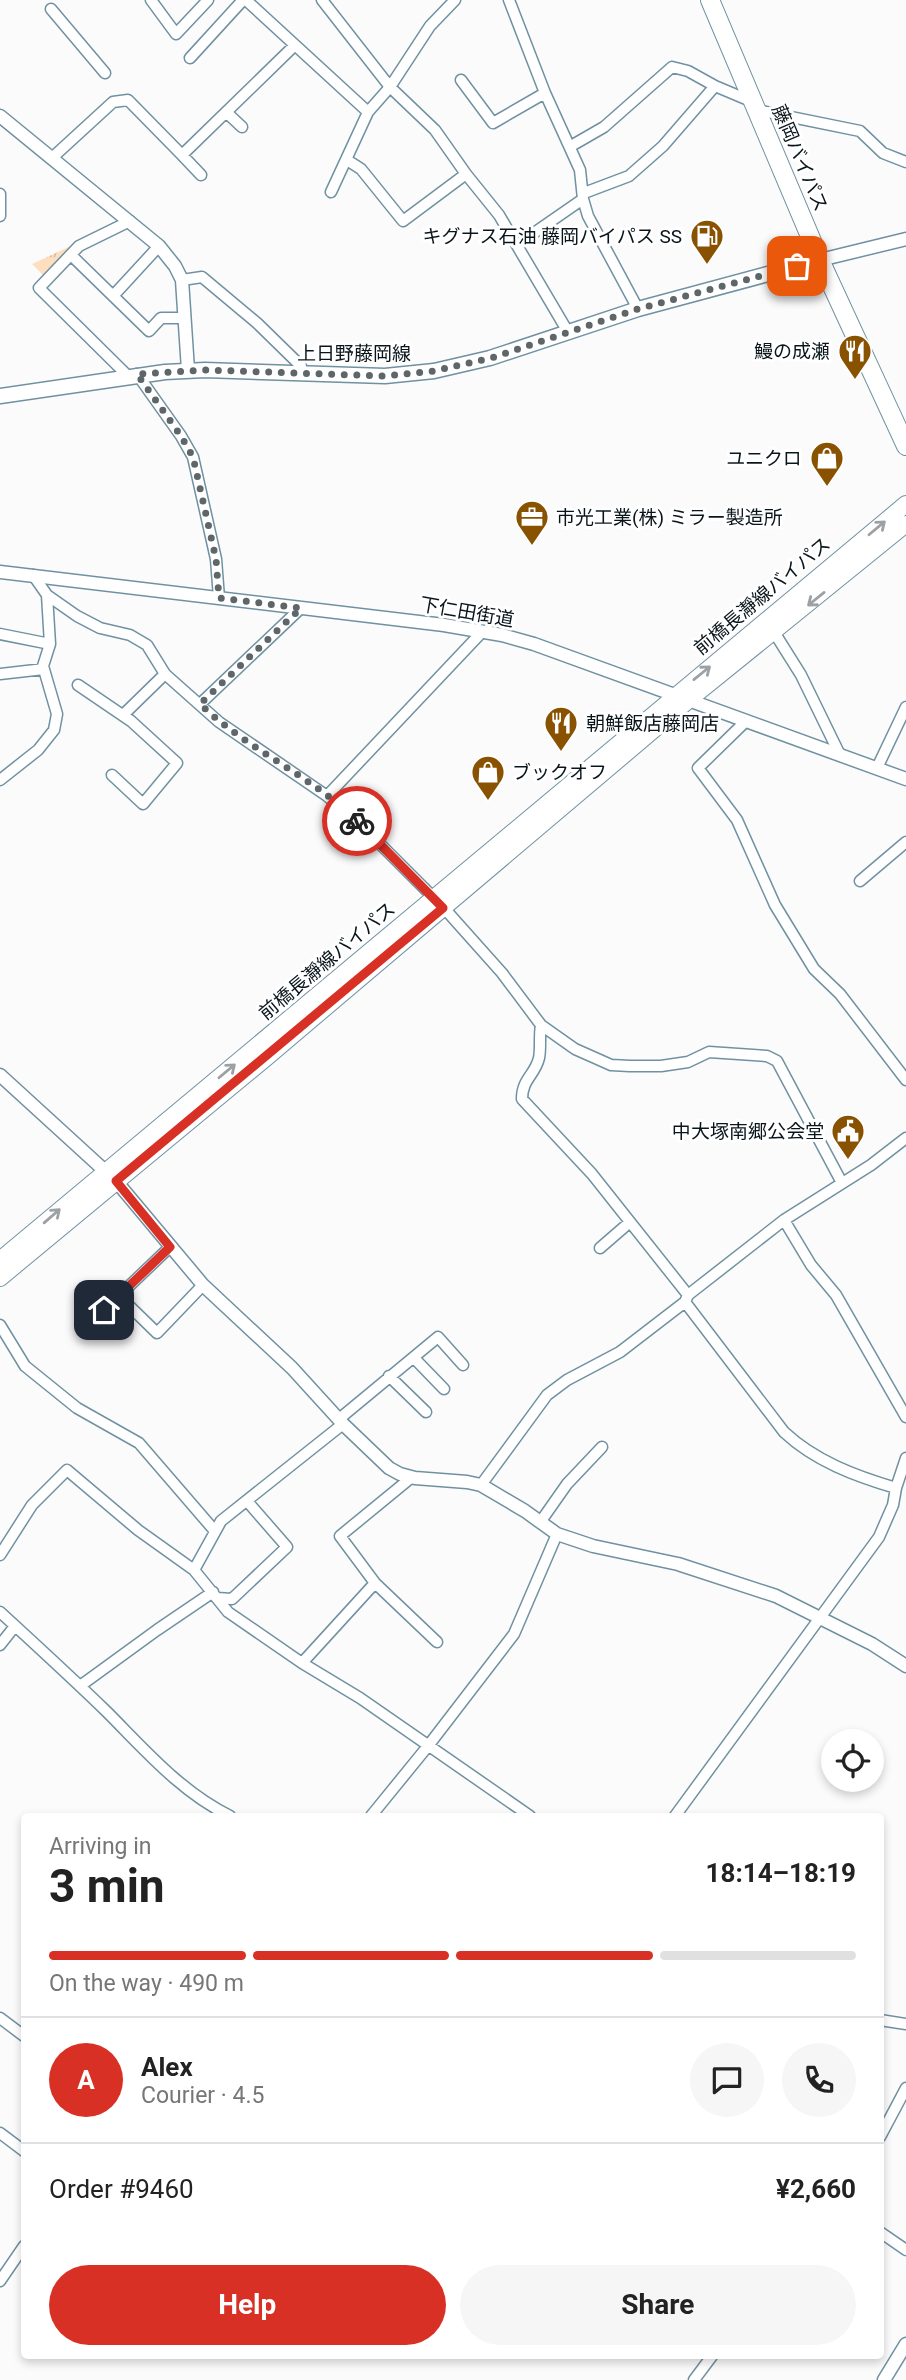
<!DOCTYPE html>
<meta charset="utf-8">
<style>
:root{--surface:#fff;--page:#f6f6f6;--text:#222;--muted:#767676;--line:#e0e0e0;--accent:#d93025}
body{margin:0;font-family:Roboto,"Noto Sans JP",sans-serif;background:var(--page);color:var(--text);height:100vh;display:flex;flex-direction:column;font-size:26px;white-space:nowrap}
*{box-sizing:border-box;margin:0}
p{font-size:23px;color:var(--muted)}
.icon{flex:none;width:38px;height:38px;fill:none;stroke:currentColor;stroke-width:2;stroke-linecap:round;stroke-linejoin:round}
.map{position:relative;flex:1;overflow:hidden}
.panel{position:absolute;left:21px;top:1813px;width:863px;height:546px;display:flex;flex-direction:column;background:var(--surface);border-radius:7px;box-shadow:0 4px 10px #0003}
.panel>*{flex:none}
.buttons{position:absolute;left:821px;top:1729px;display:grid;gap:14px}
.buttons a{display:grid;place-items:center;width:63px;height:63px;border-radius:50%;background:var(--surface);box-shadow:0 4px 10px #0003;font-size:35px}
.pin{position:absolute;display:grid;place-items:center;width:60px;height:60px;color:#fff;margin:-30px;border-radius:14px;box-shadow:0 4px 10px #0006}
.courier{position:absolute;display:grid;place-items:center;width:70px;height:70px;margin:-35px;border:5px solid #d93025;border-radius:50%;background:#fff;color:#222;box-shadow:0 2px 9px #0007}
.overview em{font-style:normal;font-weight:700}
.overview div{display:flex;flex-direction:column-reverse}
.overview{display:flex;align-items:center;justify-content:space-between;height:119px;padding:0 28px}
h1{font-size:46px;font-weight:700;line-height:52px}
.bar{display:grid;grid-template-columns:repeat(4,1fr);gap:10px 7px;align-content:center;height:84px;padding:0 28px}
.bar i{height:9px;border-radius:5px;background:var(--line)}
.bar .on{background:var(--accent)}
.bar p{grid-column:span 4}
.line{display:flex;align-items:center;gap:18px;padding:0 28px;border-top:2px solid var(--line)}
.line div{flex:1}
.round{display:grid;place-items:center;flex:none;width:74px;height:74px;border-radius:37px;background:var(--page)}
.primary-button{display:flex;gap:14px;margin-top:auto;padding:14px 28px}
.primary-button a{flex:1;height:80px;border-radius:42px;background:var(--accent);color:#fff;font-size:28px;font-weight:700;line-height:80px;text-align:center}
.primary-button a+a{background:var(--page);color:var(--text)}
.map>svg:first-child{display:block}
</style>
<div class="map">
<svg width="906" height="2380" viewBox="0 0 906 2380">
<defs>
<pattern id="park-tufts" width="24" height="20" patternUnits="userSpaceOnUse" patternTransform="scale(1.75)"><rect width="24" height="20" fill="#fddfbf"/><path d="M3 7l-1-3M5 7V3M7 7l1-3M15 17l-1-3M17 17v-4M19 17l1-3" fill="none" stroke="#d8bea4"/></pattern>
</defs>
<rect width="100%" height="100%" fill="#fbfbfb"/>
<path fill="url(#park-tufts)" d="M75 244 44 276 32 264Z"/>
<g fill="none" stroke-linecap="round" stroke-linejoin="round">
<defs>
<path id="minor" d="M151 0 176 34 208 0
M246 0 368 112
M322 0 390 87 435 130 466 174 499 215 568 332
M509 0 545 93 580 170 583 199 588 216 638 309
M51 9 105 73
M190 58 243 0
M461 80 493 123 545 93
M715 86 753 102
M757 110 860 131 883 153 906 162
M226 112 242 127
M571 146 604 127 672 67 688 71 715 86 663 146 629 176 584 193
M182 155 201 175
M53 157 113 102 128 100 182 155 295 45
M347 160 361 169 403 221 466 174
M331 192 368 112 390 87 430 26 455 0
M0 194V216
M518 244 583 199
M71 255 149 331 161 318H185
M182 280 202 277 257 323 301 366V372
M113 296 159 246
M137 374 181 436 193 457 216 559 219 598
M128 376 39 288 79 246 130 221
M33 575 47 595 77 616 100 628 130 635 147 645 165 674 219 722 327 796 354 818 444 908 502 973 541 1025 575 1049 611 1065 630 1066H661L688 1062 709 1052 767 1056 777 1061 842 1183
M774 632 801 675 840 755
M0 634 50 644
M0 674 44 669
M78 685 131 721 177 763 143 804 112 775
M200 704 301 608
M123 715 165 674
M745 722 698 768 737 820 775 905 814 969 840 994 906 1080
M877 768 906 707
M0 780 38 750 54 730 57 714 43 666 50 644 47 595
M327 796 482 632
M860 881 906 842
M541 1025C539 1036 541 1049 539 1058 535 1075 522 1079 522 1099L592 1174 688 1295
M784 1220 811 1265 836 1295 906 1417
M600 1248 630 1222
M119 1296 157 1333 203 1285
M685 1302 784 1432C815 1461 855 1476 896 1488
M104 1310 170 1247
M0 1325 25 1366 77 1408 139 1443 214 1530
M414 1358 444 1389
M389 1376 426 1412
M339 1419 438 1337 463 1365
M343 1424 221 1521 194 1570 228 1612 302 1663 360 1698 530 1816
M481 1485 547 1395 567 1380 620 1352 685 1302 688 1295 784 1220 871 1165 906 1138
M541 1521 567 1484 602 1447
M0 1555 32 1505 67 1470 138 1530 194 1570
M375 1583 437 1642
M217 1598 232 1599 287 1547 247 1501
M0 1612C36 1645 72 1678 107 1712 145 1750 181 1792 230 1816
M0 1645 15 1626
M302 1663 375 1583 340 1536 412 1477
M80 1686 157 1630 213 1592
M371 1816 428 1746 514 1634 557 1534
M675 1816 879 1537 893 1505 896 1488 906 1458
M0 2018 24 2036
M880 2020 906 2024
M0 2133 24 2151
M880 2137 906 2088
M880 2232 906 2250
M0 2281 24 2246
M694 2380 712 2356"/>
<path id="tertiary" d="M0 116 159 246 175 266 182 280 188 370
M820 260 906 239
M0 572 444 625 502 635 534 644 906 779
M0 1075 116 1181 203 1285 292 1368 343 1424 389 1468 400 1474 415 1478 467 1482 481 1485 525 1511 557 1534 593 1546 678 1564 776 1596 872 1644 906 1666
M884 2380 906 2344"/>
<path id="secondary" d="M0 396 165 372 205 370 385 376 434 371 490 358 638 309 820 260"/>
<path id="primary" d="M0 1260 906 504
M0 1278 267 1057 690 699 906 524"/>
<path id="trunk" d="M710 0 820 260 906 446"/>
</defs>
<use href="#minor" stroke="#7091a1" stroke-width="13"/>
<use href="#tertiary" stroke="#7091a1" stroke-width="15"/>
<use href="#secondary" stroke="#7091a1" stroke-width="17"/>
<use href="#primary" stroke="#7091a1" stroke-width="18"/>
<use href="#trunk" stroke="#7091a1" stroke-width="20"/>
<use href="#minor" stroke="#fff" stroke-width="10"/>
<use href="#tertiary" stroke="#fff" stroke-width="12"/>
<use href="#secondary" stroke="#fff" stroke-width="14"/>
<use href="#primary" stroke="#fff" stroke-width="16"/>
<use href="#trunk" stroke="#fff" stroke-width="18"/>
</g>
<defs><path id="oneway-shaft" d="M-6 0H5M1.5-3L5.5 0L1.5 3" fill="none" stroke-width="1.6" stroke-linecap="round" stroke-linejoin="round" transform="scale(1.75)"/></defs>
<g stroke="#9da1a4">
<use href="#oneway-shaft" transform="translate(877 528) rotate(-40)"/>
<use href="#oneway-shaft" transform="translate(816 599) rotate(141)"/>
<use href="#oneway-shaft" transform="translate(702 673) rotate(-39)"/>
<use href="#oneway-shaft" transform="translate(227 1071) rotate(-40)"/>
<use href="#oneway-shaft" transform="translate(52 1216) rotate(-41)"/>
</g>
<g fill="none" stroke-linecap="round" stroke-linejoin="round">
<path stroke="#5e6669" stroke-width="7" stroke-dasharray="0 12.6" d="M357 821C312 776 248 750 200 704L301 608 219 598 216 559 193 457 181 436 137 374 205 370 385 376 434 371 491 358 638 309 797 266"/>
<path stroke="#d93025" stroke-width="9" d="M104 1310 170 1247 116 1181 443 908 357 821"/>
</g>
<defs>
<symbol id="fuel-pin" viewBox="-11 -11 22 30"><path d="M0 17L-7.5 6A9.5 9.5 0 1 1 7.5 6Z" fill="#885200" stroke="#fff"/><path d="M-5.5-6h7V0h2V4h1.3V-2.5L3-4.5l.8-.8L6-3V5H2.5V1h-1V6h-7ZM-4.2-4.7v3.2H.2V-4.7Z" fill="#fff"/></symbol>
<symbol id="restaurant-pin" viewBox="-11 -11 22 30"><path d="M0 17L-7.5 6A9.5 9.5 0 1 1 7.5 6Z" fill="#885200" stroke="#fff"/><path d="M-5-6h1v4h1v-4h1v4h1v-4h1v5L-1.5 .5V6h-2V.5L-5-1ZM5-6V6H3V1.5H1.5Q1.5-4 5-6Z" fill="#fff"/></symbol>
<symbol id="shop-pin" viewBox="-11 -11 22 30"><path d="M0 17L-7.5 6A9.5 9.5 0 1 1 7.5 6Z" fill="#885200" stroke="#fff"/><path d="M-5-2.5h2.3a2.7 3.5 0 0 1 5.4 0H5L5.5 6h-11ZM-1.5-2.5h3a1.5 2.3 0 0 0-3 0Z" fill="#fff"/></symbol>
<symbol id="office-pin" viewBox="-11 -11 22 30"><path d="M0 17L-7.5 6A9.5 9.5 0 1 1 7.5 6Z" fill="#885200" stroke="#fff"/><path d="M-6-3h4V-5.5h4V-3h4V5H-6ZM-1-4.5V-3h2v-1.5ZM-6 0V1H6V0Z" fill="#fff"/></symbol>
<symbol id="civic-pin" viewBox="-11 -11 22 30"><path d="M0 17L-7.5 6A9.5 9.5 0 1 1 7.5 6Z" fill="#885200" stroke="#fff"/><path d="M-.6-6.5H3V-4.5H.6V-3L4-1V1h2V6H-6V1h2V-1L-.6-3ZM-1.2 2.5V6h2.4V2.5Z" fill="#fff"/></symbol>
</defs>
<g fill-rule="evenodd">
<use href="#fuel-pin" x="688" y="217" width="38" height="52"/>
<use href="#restaurant-pin" x="836" y="332" width="38" height="52"/>
<use href="#shop-pin" x="808" y="439" width="38" height="52"/>
<use href="#office-pin" x="513" y="498" width="38" height="52"/>
<use href="#restaurant-pin" x="542" y="704" width="38" height="52"/>
<use href="#shop-pin" x="469" y="753" width="38" height="52"/>
<use href="#civic-pin" x="829" y="1112" width="38" height="52"/>
</g>
<g text-anchor="middle" dominant-baseline="central" stroke-width="6" stroke-linejoin="round" paint-order="stroke">
<g font-size="19" fill="#09151b" stroke="#fff">
<text transform="translate(800 158) rotate(67)">藤岡バイパス</text>
<text x="354" y="353">上日野藤岡線</text>
<text transform="translate(762 596) rotate(-40)">前橋長瀞線バイパス</text>
<text transform="translate(467 612) rotate(10)">下仁田街道</text>
<text transform="translate(327 961) rotate(-40)">前橋長瀞線バイパス</text>
</g>
<g font-size="19" fill="#09151b" stroke="#fff" text-anchor="end">
<text x="682" y="236">キグナス石油 藤岡バイパス SS</text>
<text x="830" y="351">鰻の成瀬</text>
<text x="802" y="458">ユニクロ</text>
<text x="556" y="517" text-anchor="start">市光工業(株) ミラー製造所</text>
<text x="586" y="723" text-anchor="start">朝鮮飯店藤岡店</text>
<text x="512" y="772" text-anchor="start">ブックオフ</text>
<text x="824" y="1131">中大塚南郷公会堂</text>
</g>
</g>
</svg>
<div class="buttons">
<a><svg class="icon" aria-label="locate" viewBox="0 0 24 24"><circle cx="12" cy="12" r="6"/><path d="M12 2v4M12 18v4M2 12h4M18 12h4"/></svg></a>
</div>
<div class="pin" style="left:797px;top:266px;background:#ea580c"><svg class="icon" aria-label="bag" viewBox="0 0 24 24"><path d="M5 8h14l-1 12H6zM9 8a3 3 0 0 1 6 0"/></svg></div>
<div class="pin" style="left:104px;top:1310px;background:#1f2937"><svg class="icon" aria-label="home" viewBox="0 0 24 24"><path d="M3 11l9-7 9 7M6 9v11h12V9"/></svg></div>
<div class="courier" style="left:357px;top:821px"><svg class="icon" aria-label="bike" viewBox="0 0 24 24"><circle cx="6" cy="16" r="4"/><circle cx="18" cy="16" r="4"/><path d="M6 16l4-8h5l3 8M10 8l3 8H6M13 5h3"/></svg></div>
<section class="panel">
<div class="overview"><div><h1>3 min</h1><p>Arriving in</p></div><em>18:14–18:19</em></div>
<div class="bar"><i class="on"></i><i class="on"></i><i class="on"></i><i></i><p>On the way · 490 m</p></div>
<div class="line" style="height:126px"><b class="round" style="background:var(--accent);color:#fff">A</b><div><b>Alex</b><p>Courier · 4.5</p></div><a class="round"><svg class="icon" aria-label="chat" viewBox="0 0 24 24"><path d="M4 5h16v11H9l-5 4z"/></svg></a><a class="round"><svg class="icon" aria-label="phone" viewBox="0 0 24 24"><path d="M5 4h4l2 5-3 2q2 4 5 5l2-3 5 2v4C11 20 4 13 5 4z"/></svg></a></div>
<div class="line" style="height:91px"><div>Order #9460</div><b>¥2,660</b></div>
<div class="primary-button"><a>Help</a><a>Share</a></div>
</section>
</div>
